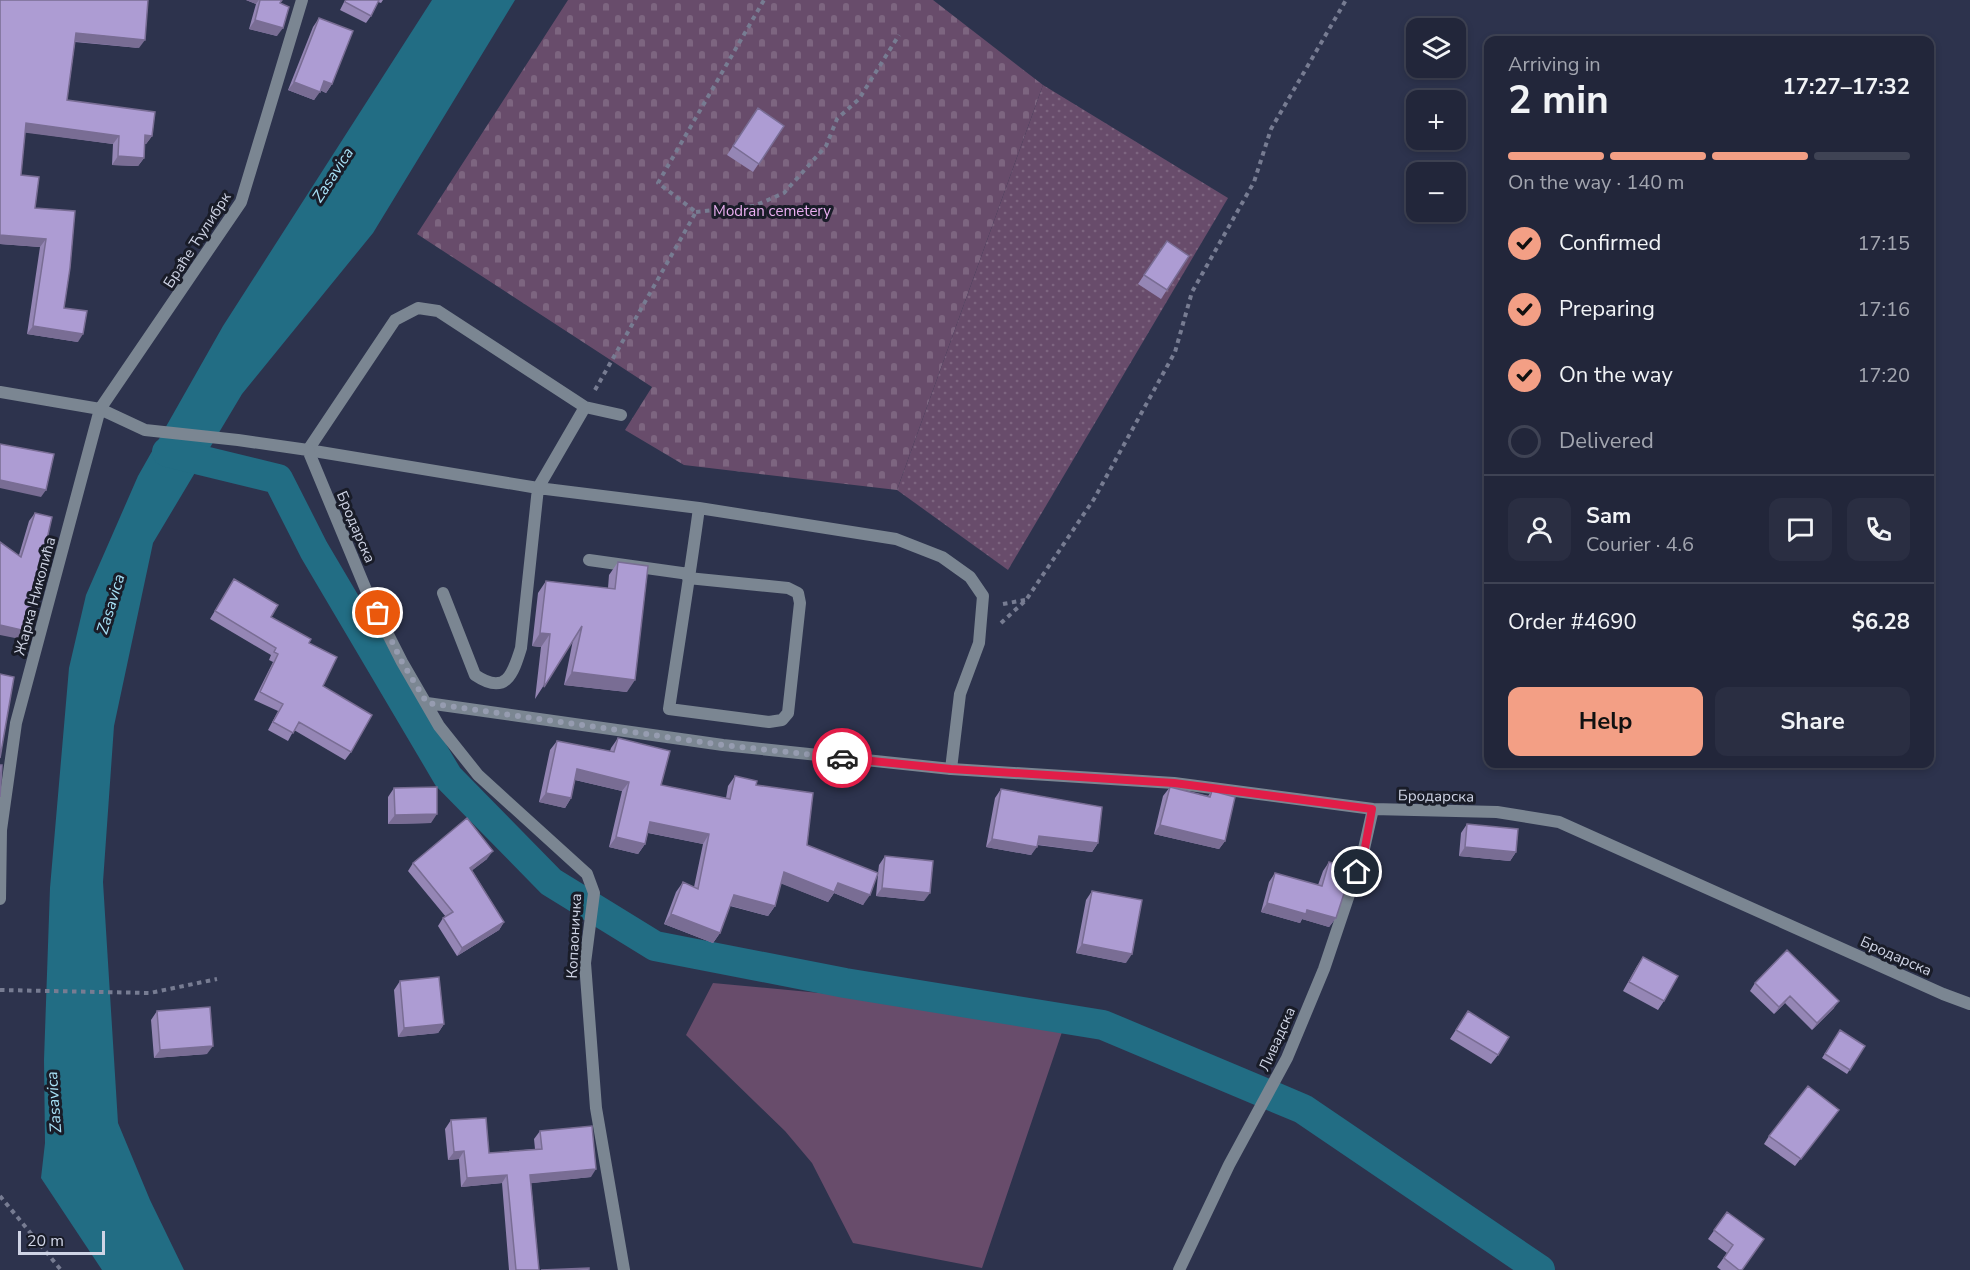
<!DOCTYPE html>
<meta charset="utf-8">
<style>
:root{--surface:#22263a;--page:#2a2e42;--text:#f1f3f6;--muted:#a2a5af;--line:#3f4354;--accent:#f39f85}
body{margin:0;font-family:"Nunito Sans",sans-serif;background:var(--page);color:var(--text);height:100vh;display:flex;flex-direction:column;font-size:22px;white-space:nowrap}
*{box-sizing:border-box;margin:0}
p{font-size:20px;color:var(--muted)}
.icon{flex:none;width:33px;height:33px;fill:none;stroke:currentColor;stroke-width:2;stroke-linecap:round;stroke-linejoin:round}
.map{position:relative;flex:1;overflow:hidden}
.panel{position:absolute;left:1484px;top:36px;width:450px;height:732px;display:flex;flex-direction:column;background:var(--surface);border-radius:12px;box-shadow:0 3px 9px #0003,0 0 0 2px var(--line)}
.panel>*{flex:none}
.tools{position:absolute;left:1406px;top:18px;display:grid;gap:12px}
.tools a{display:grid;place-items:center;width:60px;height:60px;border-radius:12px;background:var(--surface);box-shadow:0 3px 9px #0003,0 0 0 2px var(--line);font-size:30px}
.scale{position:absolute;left:18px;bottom:15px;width:87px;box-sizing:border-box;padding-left:6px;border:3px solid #cfd4e5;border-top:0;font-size:16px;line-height:21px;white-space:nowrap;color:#cfd4e5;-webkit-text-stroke:4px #191c28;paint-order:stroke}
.pin{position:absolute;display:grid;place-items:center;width:51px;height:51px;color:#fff;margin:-26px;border:3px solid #fff;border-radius:50%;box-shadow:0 2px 6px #0007}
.courier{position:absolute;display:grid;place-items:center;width:60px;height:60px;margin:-30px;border:4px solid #e11d48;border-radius:50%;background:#fff;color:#222;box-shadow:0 2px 8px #0007}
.overview em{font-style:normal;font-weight:700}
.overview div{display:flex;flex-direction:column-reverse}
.overview{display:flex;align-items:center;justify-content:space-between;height:102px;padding:0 24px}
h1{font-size:39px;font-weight:700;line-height:45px}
.bar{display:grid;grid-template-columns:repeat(4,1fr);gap:9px 6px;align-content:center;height:72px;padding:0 24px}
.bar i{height:8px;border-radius:4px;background:var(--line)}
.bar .current{background:var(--accent)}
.bar p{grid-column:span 4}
.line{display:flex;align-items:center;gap:15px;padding:0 24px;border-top:2px solid var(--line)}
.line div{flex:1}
.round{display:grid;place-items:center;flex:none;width:63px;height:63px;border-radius:12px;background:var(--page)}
ol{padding:0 24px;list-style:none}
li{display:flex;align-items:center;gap:18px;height:66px}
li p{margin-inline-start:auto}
li .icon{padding:6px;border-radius:50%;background:var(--accent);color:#111;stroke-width:4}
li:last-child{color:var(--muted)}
li i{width:33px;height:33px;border:3px solid var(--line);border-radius:50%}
.primary-button{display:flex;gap:12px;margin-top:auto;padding:12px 24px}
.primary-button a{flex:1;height:69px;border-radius:12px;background:var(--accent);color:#111;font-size:24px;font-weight:700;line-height:69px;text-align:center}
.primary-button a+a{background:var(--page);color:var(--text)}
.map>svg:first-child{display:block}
</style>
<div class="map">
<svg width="1970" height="1270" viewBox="0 0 1970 1270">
<defs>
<pattern id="cemetery-stones" width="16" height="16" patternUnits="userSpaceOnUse" patternTransform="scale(1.5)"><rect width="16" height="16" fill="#684c6b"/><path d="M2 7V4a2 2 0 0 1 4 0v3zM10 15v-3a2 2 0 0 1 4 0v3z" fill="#7d6580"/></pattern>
<pattern id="garden-dots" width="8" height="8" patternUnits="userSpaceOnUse" patternTransform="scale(1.5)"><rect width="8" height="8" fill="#684c6b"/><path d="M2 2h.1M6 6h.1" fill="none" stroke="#7d6580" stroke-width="1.8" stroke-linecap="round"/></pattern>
</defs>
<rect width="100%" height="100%" fill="#2d334d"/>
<path fill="#684c6b" d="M713 983 904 1001 1062 1032 982 1268 853 1243 812 1163 785 1131 686 1035Z"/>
<path fill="url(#cemetery-stones)" d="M568 0H933L1043 85 897 490 684 465 625 430 652 387 417 234Z"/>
<path fill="url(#garden-dots)" d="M1043 85 1228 198 1008 570 897 490Z"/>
<path fill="#226d84" d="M432 0H515L373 233 242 394 153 543 114 726 103 882 118 1123 150 1200 184 1270H102L41 1178 45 1143 44 1060 50 888 69 668 86 595 138 476 223 326Z"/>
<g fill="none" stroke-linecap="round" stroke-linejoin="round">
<path stroke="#226d84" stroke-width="30" d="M167 452 278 479 314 550 448 777 551 882 655 946 845 983 1103 1025 1303 1109 1540 1270"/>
<path stroke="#777c92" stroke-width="4" stroke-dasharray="4.5 4.5" stroke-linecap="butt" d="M696 212 754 206 784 193 826 146 837 119 859 99 899 35
M595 390 696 212 658 183 764 0
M1003 604 1025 600
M1001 623 1026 600 1094 499 1175 352 1192 292 1254 182 1271 129 1346 0
M0 990 150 993 217 979
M0 1196 61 1270"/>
<path stroke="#7b8692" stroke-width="12" d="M585 407 538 488 699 508 896 539 942 557 970 577 983 596 979 643 960 694 951 769
M589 560 689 574
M688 578 788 588 798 593 800 603 788 713 782 720 769 722 669 709C679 642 690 575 699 508
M443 593 475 675C506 696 513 674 521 648L538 488 308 450 395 320 418 308 438 311 585 407 621 415"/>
<path stroke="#7b8692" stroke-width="12" d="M0 392 100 409 145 430 238 440 308 450 369 597 402 662 439 726 478 775 587 874 594 893 585 963 596 1108 624 1270
M427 703 723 745 951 769 1174 783 1373 809 1497 812 1559 822 1943 994 1970 1004
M0 899 1 830 16 723 100 409 241 202 302 0
M1179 1270 1229 1165 1287 1058 1324 969 1363 853 1373 809"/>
</g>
<path fill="#9586b5" d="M0 0 139 48 75 42 67 100 152 136 146 144H145L144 158 138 166 112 165 113 144 25 132 21 175 35 208 75 211 64 308 78 342 27 334 40 247 0 244Z
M246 0H282L280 3 277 36 249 29 256 4Z
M345 0H383L381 3 378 2 371 16 366 23 340 10Z
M319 18 332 84 326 93 320 90 314 100 288 90 313 27Z
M758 108 784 126 753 172 727 155Z
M1167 241 1189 256 1161 299 1138 284Z
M35 513 26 631 20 639 19 555 29 521Z
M618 562 627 692 564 685 573 640 535 699 541 647 532 646 538 593 546 581 608 588 609 575Z
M234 579 271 617 309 643 323 686 351 752 345 760 294 730 288 741 268 730 278 711 254 700 273 662 269 660 271 655 210 619Z
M618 738 661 785 726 798 728 786 735 776 756 785 807 845 878 873 879 865 885 856 924 901 876 896 878 874 863 905 834 893 828 902 781 883 775 906 768 916 730 906 720 933 713 943 664 924 676 892 683 882 694 887 703 844 648 833 645 844 638 854 609 847 622 791 575 780 571 798 565 808 539 802 550 750 557 741 610 751 611 748Z
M1170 787 1208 796 1212 791 1225 841 1219 849 1154 834 1163 796Z
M394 788 431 823 388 824V797Z
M1001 789 1098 843 1092 852 1037 845 1031 855 986 847 995 798Z
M1467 824 1516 852 1510 861 1459 856 1461 833Z
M487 859 472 870 504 922 499 930 457 956 438 926 443 918 446 917 408 871 413 863Z
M1329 862 1336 918 1329 927 1302 919 1300 923 1261 912 1269 882 1275 873 1318 885 1323 871Z
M1092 891 1126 963 1076 953 1086 900Z
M1643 957 1664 1001 1658 1010 1623 991 1637 966Z
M400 981 444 1024 438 1033 398 1037 394 990Z
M1755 983 1834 1008 1812 1030 1785 1003 1774 1014 1750 991Z
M157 1011 207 1054 154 1058 151 1020Z
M1468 1011 1498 1055 1491 1064 1450 1039Z
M1840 1030 1865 1046 1847 1074 1822 1058Z
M1839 1110 1795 1166 1764 1144 1769 1136Z
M451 1120 489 1153 535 1149 534 1139 540 1131 591 1177 531 1183 539 1270H509L502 1183 461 1187 459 1159 448 1160 445 1129Z
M1727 1212 1742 1270H1721L1717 1267 1727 1253 1708 1239Z"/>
<path fill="#796d94" d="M246 0H259L256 4Z
M255 20 283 28 277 36 249 29Z
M76 33 145 40 139 48 70 41Z
M324 81 332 84 326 93 318 89Z
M294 82 320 92 314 100 288 90Z
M26 123 119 136 113 144 20 132Z
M145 135 152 136 146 144 139 143Z
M118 156 144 158 138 166 112 165Z
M0 235 46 239 40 247 0 244Z
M33 326 83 334 78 342 27 334Z
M0 480 46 490 41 497 0 488Z
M0 625 26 631 20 639 0 635Z
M540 633 550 634 541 647 532 646Z
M572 672 635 680 627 692 564 685Z
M577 769 629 782 622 791 571 779Z
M546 793 571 798 565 808 539 802Z
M437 814 431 823 388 824 395 815Z
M650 822 709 834 703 844 644 832Z
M1160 825 1225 841 1219 849 1154 834Z
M1039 836 1098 843 1092 852 1033 844Z
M616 837 645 844 638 854 609 847Z
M992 839 1037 847 1031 855 986 847Z
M1465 847 1516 852 1510 861 1459 856Z
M493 851 487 859 465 876 470 868Z
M784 872 838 883 870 895 863 905 834 893 828 902 777 882Z
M882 888 930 893 924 901 876 896Z
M734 895 775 906 768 916 728 905Z
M1267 903 1307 910 1336 918 1329 927 1302 919 1300 923 1261 912Z
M671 914 720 933 713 943 664 924Z
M504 922 499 930 457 956 462 948Z
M1082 944 1132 954 1126 963 1076 953Z
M1790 996 1785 1003 1774 1014 1779 1007Z
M1839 1001 1834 1008 1812 1030 1817 1023Z
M444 1024 438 1033 398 1037 404 1028Z
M213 1046 207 1054 154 1058 160 1050Z
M464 1151 459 1159 448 1160 454 1152Z
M596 1169 591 1177 524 1184 530 1175Z
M507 1175 502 1183 461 1187 467 1178Z"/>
<path fill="#ad9cd3" stroke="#796d94" stroke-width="1.5" d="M0 0H148L145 40 76 33 67 100 155 112 152 136 145 135 144 158 118 156 119 136 26 123 21 175 39 177 35 208 75 211 70 268 64 308 87 311 83 334 33 326 46 239 0 235Z
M260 0H282L280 3 289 7 283 28 255 20Z
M346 0H379L371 16 345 2Z
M319 18 353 31 332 84 324 81 320 92 294 82Z
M758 108 784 126 759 164 733 146Z
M1167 241 1189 256 1167 290 1144 275Z
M0 444 54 454 46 490 0 480Z
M35 513 52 517 26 631 0 625V542L21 557Z
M618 562 648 566 635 680 572 672 582 626 544 687 550 634 540 633 546 581 615 589Z
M234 579 278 605 271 617 311 639 309 643 337 657 323 686 372 715 351 752 299 722 293 733 273 722 283 704 260 692 278 654 274 652 276 648 215 611Z
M0 674 14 677 0 758Z
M618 738 670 751 661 785 730 799 735 776 757 781 756 785 813 793 807 845 878 873 870 895 838 883 834 892 784 872 775 906 734 895 720 933 671 914 683 882 698 889 709 834 650 822 645 844 616 837 629 782 577 769 571 798 546 793 557 741 614 752Z
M0 765H2L0 797Z
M437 787V814L395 815 394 788Z
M1170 787 1210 797 1212 791 1235 797 1225 841 1160 825Z
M1001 789 1102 807 1098 843 1039 836 1037 847 992 839Z
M467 818 493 851 470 868 504 922 462 948 443 918 453 912 413 863Z
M1467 824 1518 829 1516 852 1465 847Z
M885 856 933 861 930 893 882 888Z
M1329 862 1352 869 1336 918 1307 910 1306 914 1267 903 1275 873 1322 886Z
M1092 891 1142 900 1132 954 1082 944Z
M1787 950 1839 1001 1817 1023 1790 996 1779 1007 1755 983Z
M1643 957 1678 976 1664 1001 1629 982Z
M439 977 444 1024 404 1028 400 981Z
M210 1007 213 1046 160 1050 157 1011Z
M1468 1011 1509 1037 1498 1055 1456 1030Z
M1840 1030 1865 1046 1850 1070 1825 1054Z
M1808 1086 1839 1110 1801 1159 1769 1136Z
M486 1118 489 1153 542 1149 540 1131 592 1126 596 1169 530 1175 539 1270H516L507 1175 467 1178 464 1151 454 1152 451 1120Z
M1727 1212 1764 1239 1742 1270H1739L1724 1258 1733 1245 1714 1230Z
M589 1268V1270H541Z"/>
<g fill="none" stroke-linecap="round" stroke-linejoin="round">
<path stroke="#969cb0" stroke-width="6" stroke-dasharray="0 10.8" d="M378 613 402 662 427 703 723 745 842 758"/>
<path stroke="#e11d48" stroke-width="8" d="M842 758 951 769 1174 783 1372 809 1364 853 1357 872"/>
</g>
<g text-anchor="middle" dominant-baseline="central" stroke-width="6" stroke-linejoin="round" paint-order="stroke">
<g font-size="15" fill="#eaaff1" stroke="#191c28">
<text x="772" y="211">Modran cemetery</text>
</g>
<g font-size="15" fill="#cfd4e5" stroke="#191c28">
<text transform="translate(197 240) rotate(-57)">Браће Ћулибрк</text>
<text transform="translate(356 527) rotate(67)">Бродарска</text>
<text transform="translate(35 596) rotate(-75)">Жарка Николића</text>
<text transform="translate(1436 796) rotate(1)">Бродарска</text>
<text transform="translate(574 936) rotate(-87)">Копаоничка</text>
<text transform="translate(1896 956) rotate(24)">Бродарска</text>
<text transform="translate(1277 1039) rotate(-66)">Ливадска</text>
</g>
<g font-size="16" font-style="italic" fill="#a8e2f7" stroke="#191c28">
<text transform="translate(333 175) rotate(-57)">Zasavica</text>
<text transform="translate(111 604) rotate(-73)">Zasavica</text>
<text transform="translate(54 1102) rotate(-94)">Zasavica</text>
</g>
</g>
</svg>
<div class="tools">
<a><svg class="icon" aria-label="layers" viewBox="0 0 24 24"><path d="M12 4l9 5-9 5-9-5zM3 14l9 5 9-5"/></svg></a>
<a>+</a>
<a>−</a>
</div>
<div class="scale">20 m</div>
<div class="pin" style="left:378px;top:613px;background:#ea580c"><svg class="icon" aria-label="bag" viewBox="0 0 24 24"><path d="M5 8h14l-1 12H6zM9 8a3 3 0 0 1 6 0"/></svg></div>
<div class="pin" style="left:1357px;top:872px;background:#1f2937"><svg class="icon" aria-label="home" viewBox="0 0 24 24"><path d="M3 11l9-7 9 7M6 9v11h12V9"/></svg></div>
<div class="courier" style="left:842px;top:758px"><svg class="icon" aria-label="car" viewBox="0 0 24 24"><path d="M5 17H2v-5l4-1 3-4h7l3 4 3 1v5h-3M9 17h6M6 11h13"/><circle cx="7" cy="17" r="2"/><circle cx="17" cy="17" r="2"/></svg></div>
<section class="panel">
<div class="overview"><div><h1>2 min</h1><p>Arriving in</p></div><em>17:27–17:32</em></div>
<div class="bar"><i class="current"></i><i class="current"></i><i class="current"></i><i></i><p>On the way · 140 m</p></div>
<ol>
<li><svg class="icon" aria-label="check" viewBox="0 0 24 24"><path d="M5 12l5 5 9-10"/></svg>Confirmed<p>17:15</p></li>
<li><svg class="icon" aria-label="check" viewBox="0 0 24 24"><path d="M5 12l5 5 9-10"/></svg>Preparing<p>17:16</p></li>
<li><svg class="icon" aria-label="check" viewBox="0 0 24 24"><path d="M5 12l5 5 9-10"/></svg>On the way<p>17:20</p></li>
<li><i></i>Delivered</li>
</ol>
<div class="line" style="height:108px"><a class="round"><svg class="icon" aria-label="person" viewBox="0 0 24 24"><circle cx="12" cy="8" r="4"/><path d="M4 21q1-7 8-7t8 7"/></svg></a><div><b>Sam</b><p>Courier · 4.6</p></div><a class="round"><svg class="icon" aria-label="chat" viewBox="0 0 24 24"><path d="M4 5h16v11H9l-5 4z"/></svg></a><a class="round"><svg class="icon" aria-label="phone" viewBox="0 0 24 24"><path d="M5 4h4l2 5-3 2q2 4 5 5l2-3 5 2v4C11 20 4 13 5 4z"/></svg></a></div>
<div class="line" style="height:78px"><div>Order #4690</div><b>$6.28</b></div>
<div class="primary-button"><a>Help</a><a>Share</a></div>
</section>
</div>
